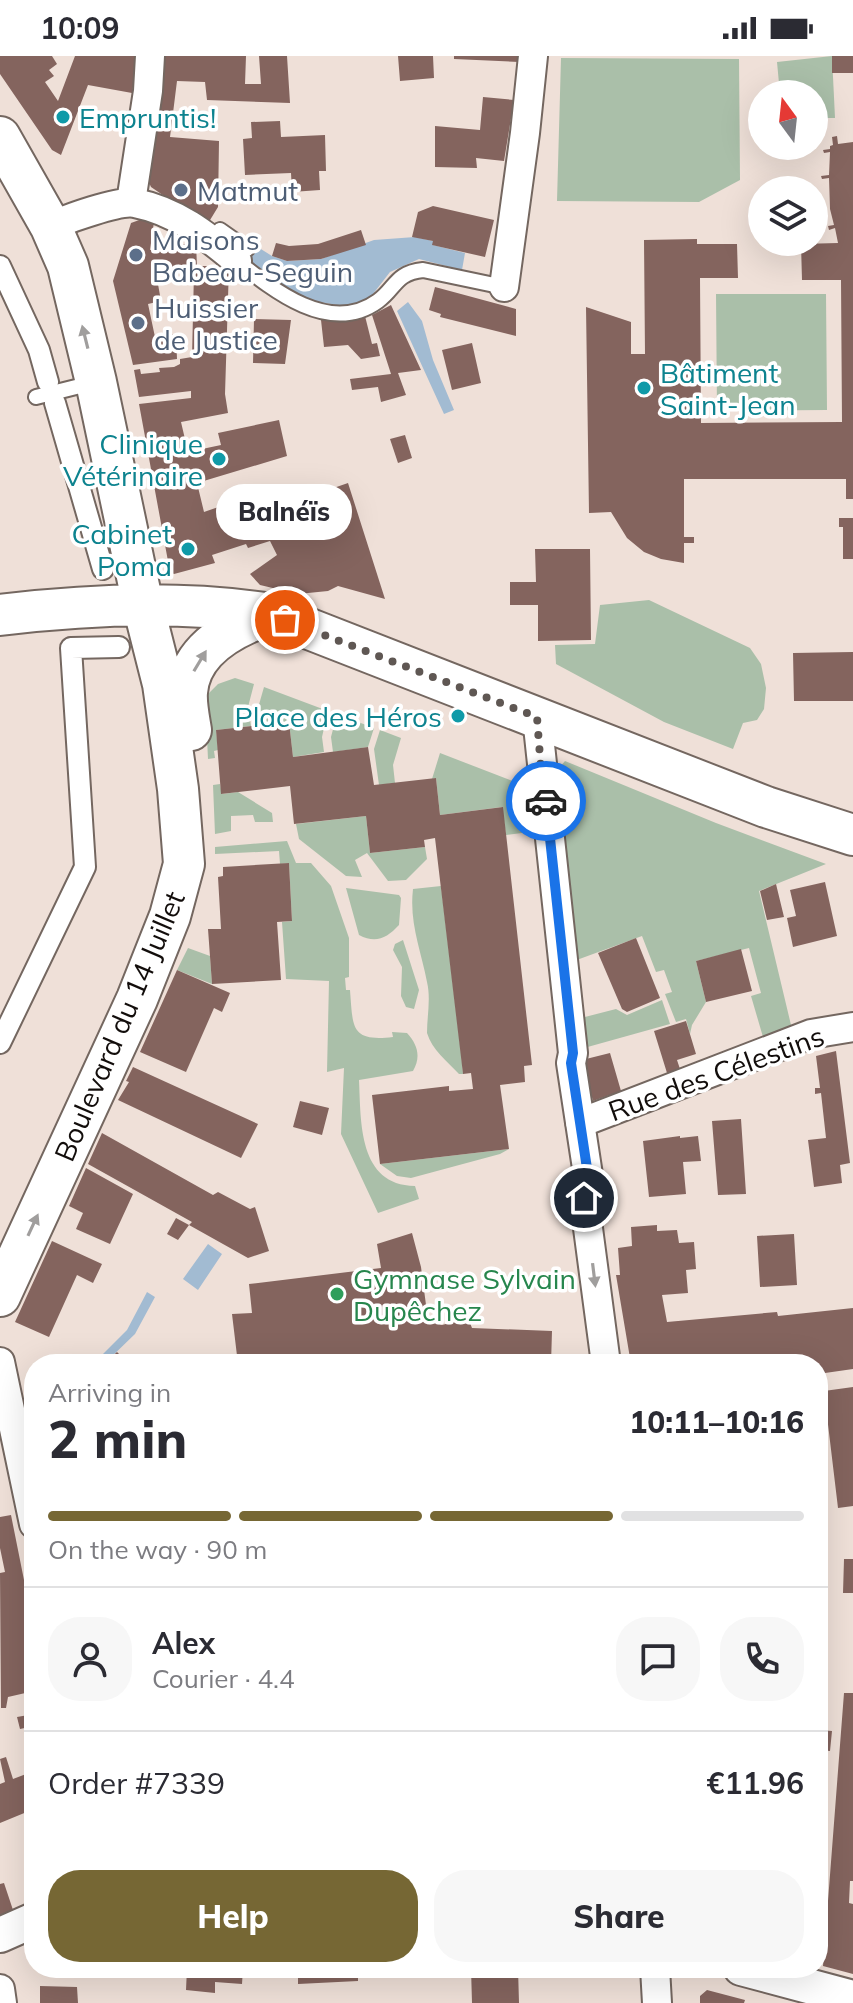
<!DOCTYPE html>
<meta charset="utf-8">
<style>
:root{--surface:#fff;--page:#f7f7f7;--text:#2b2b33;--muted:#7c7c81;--line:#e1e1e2;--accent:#766734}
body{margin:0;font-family:Mulish,sans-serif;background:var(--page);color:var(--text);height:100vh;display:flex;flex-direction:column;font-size:30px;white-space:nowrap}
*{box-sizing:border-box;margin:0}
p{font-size:26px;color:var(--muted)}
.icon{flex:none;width:44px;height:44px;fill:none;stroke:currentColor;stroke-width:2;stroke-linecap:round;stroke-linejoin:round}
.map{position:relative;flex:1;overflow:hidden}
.side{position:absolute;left:24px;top:1298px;width:804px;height:624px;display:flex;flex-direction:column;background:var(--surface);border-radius:32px;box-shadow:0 8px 32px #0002}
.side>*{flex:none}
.needle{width:52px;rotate:345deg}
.controls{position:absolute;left:748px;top:24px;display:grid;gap:16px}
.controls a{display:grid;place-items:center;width:80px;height:80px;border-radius:50%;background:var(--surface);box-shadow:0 8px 32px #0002;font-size:40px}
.pin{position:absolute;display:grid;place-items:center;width:68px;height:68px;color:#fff;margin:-34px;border:4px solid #fff;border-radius:50%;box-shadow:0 2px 8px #0007}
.courier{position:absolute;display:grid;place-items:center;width:80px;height:80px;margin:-40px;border:6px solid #1a73e8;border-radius:50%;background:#fff;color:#222;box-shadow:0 2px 10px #0007}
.bubble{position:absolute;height:56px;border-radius:28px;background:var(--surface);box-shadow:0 8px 32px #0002;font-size:26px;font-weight:800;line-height:56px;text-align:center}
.headline em{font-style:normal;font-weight:800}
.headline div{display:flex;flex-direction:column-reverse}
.headline{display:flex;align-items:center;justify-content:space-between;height:136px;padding:0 24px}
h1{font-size:52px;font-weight:800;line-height:60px}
.bar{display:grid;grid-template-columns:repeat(4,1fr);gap:12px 8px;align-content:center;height:96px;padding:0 24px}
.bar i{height:10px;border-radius:6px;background:var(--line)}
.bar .selected{background:var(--accent)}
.bar p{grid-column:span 4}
.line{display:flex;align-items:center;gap:20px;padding:0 24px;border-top:2px solid var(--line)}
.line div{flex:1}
.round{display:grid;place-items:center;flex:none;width:84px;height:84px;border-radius:32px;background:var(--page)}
.cta{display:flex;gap:16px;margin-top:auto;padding:16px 24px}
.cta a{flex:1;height:92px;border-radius:32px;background:var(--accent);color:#fff;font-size:32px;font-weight:800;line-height:92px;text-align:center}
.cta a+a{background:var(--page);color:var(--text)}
.status{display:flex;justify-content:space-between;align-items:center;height:56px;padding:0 40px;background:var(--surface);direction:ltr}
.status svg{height:22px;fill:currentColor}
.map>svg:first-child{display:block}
</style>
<div class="status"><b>10:09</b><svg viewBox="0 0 49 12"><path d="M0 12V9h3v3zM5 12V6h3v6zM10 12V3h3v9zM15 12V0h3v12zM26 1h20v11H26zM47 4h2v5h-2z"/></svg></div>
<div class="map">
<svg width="853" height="1947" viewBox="0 0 853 1947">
<rect width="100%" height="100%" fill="#efe0d8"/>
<path fill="#aabfa9" d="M832 0 835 62H814V38H780L777 6Z
M561 2 739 3 740 124 699 146 557 145Z
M716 238H826L827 354 717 355Z
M649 544 750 592 761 608 766 632 764 653 757 664 743 667 733 693 664 666 556 608 555 589 595 588 600 549Z
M235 622 254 628 248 651 251 670 216 674 218 694 214 695 215 702 208 703 205 641 218 628Z
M264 631 328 655 322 681 324 696 293 701 289 666 260 669 258 652Z
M337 658 374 672 368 691 333 696 331 681Z
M380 674 401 682 393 709 395 727 379 729 374 693Z
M440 697 515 726 522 777 506 779 502 751 440 759 436 722 432 723Z
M565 705 716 767 826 808 759 835 791 969 763 981 751 940 761 937 749 892 696 905 706 946 692 969 690 978 686 963 676 966 665 938 672 936 664 914 656 916 642 880 574 905 555 717Z
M220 728 222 738 238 736 272 757 273 766H255L253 759 231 760V775L215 778 213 729Z
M366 760 370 797 425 791 427 803 406 824 388 825 367 797 355 804 362 821 346 820 299 783 296 768Z
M287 785 296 807H311L331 830 349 882V921L345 922 346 934H350C353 971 350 986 393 981L392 976 407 977C418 989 421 1001 413 1015L359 1024C361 1066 358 1129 415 1130L419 1143 378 1157 341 1078 344 1012 327 1016 329 925 286 923 282 866 292 865 289 807 280 808 279 795 215 798V791Z
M441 830 461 996 463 1018H459C447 1005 432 994 427 977 427 960 431 943 427 926 421 894 409 867 413 833Z
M346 832 399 839 401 842 399 869C387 882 376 888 359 879Z
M403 884 419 934 414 953 406 951 401 940 402 911 393 894 395 888Z
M188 892 210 900 212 928 177 914Z
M662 944 670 968 584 992 581 962 616 953 627 959Z
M509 1093 500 1098 411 1122 397 1120 380 1108Z"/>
<path fill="#a2bbd2" d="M415 181 433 185V189L465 197 462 214 419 203 390 216 366 247 351 250 337 249 308 244 283 232 243 199 251 187 272 200 287 205 321 203 374 184Z
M408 246 422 265 433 304 454 354 444 358 397 255Z
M208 1188 222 1198 198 1234 183 1223Z
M147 1236 155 1241 135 1278 104 1308H93L127 1274Z"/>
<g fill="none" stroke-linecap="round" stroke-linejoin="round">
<path stroke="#a2bbd2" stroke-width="9" d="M33 1387 34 1391"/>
</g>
<path fill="#84645e" d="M0 0H52L57 8 49 14 54 20 45 26 58 45 75 0H138L132 37 88 29 61 99 52 94 0 18Z
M160 0H246L245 28H261L259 0H287L290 47 207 44 205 26 177 25 170 81 219 85 218 151 207 169 151 131 146 120Z
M398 0H433L434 22 400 25Z
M454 0H519V6L454 3Z
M832 0H853V17H832Z
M483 41 514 44 504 105 476 102 477 112 435 111V70L480 74Z
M280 65 281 81 325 79 326 115H319L320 134 292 136 291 117 245 119 243 83 252 82 251 66Z
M837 80 838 88 853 86V443H846V423H684V481H694V487H684V507L661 503 644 496 627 482 611 456 589 457 586 251 631 266V298H645L644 184 697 183V188H737L738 222H700L701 367 842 366 841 224H802L801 188 838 187 835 172 829 174 828 170 834 169 830 153 829 122 822 123 821 120 829 119 830 96 824 97 823 94 830 93V90L833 89 832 81Z
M433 150 494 164 485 201 432 189 433 185 412 181 418 156Z
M142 163 154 166 150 194 196 186 197 211 156 217 161 245 148 248 155 281 176 278 177 303 133 309 113 225 131 167Z
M361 174 366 189 321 203 287 205 272 200 276 187 289 190 318 188Z
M202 210H229L225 338 228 357 181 366 188 396 221 389 218 377 279 364 287 400 197 427 204 456 250 440 256 459 348 427 385 543 338 530 328 535 298 538 260 529 250 518 277 499 270 485 248 492 246 488 212 499 215 507 174 518 170 516 139 348 191 342V335L139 341 134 314 140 313 141 318 160 316 159 312 174 311 180 308V303L192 301 194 216 202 215Z
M435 231 516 253V280L440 261 441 258 429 254Z
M391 249 421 314 398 317 406 339 381 346 378 331 352 334 350 323 391 318 372 259Z
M365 260 372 288 377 287 380 300 361 303 348 289 324 291 321 264Z
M254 263 291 264 285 308 253 307Z
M472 287 481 327 452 334 442 294Z
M405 379 412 402 398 407 390 383Z
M839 462H853V503H843V471H839Z
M535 493H590L591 584 538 585V549H510V526H536Z
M853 596V645H794L793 597Z
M289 666 293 701 368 691 374 729 436 722 440 759 503 751 532 1009 524 1010 525 1026 500 1029 509 1093 380 1108 372 1039 449 1030V1035L473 1033 471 1017 463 1018 435 782 424 784 425 791 370 797 366 760 294 768 290 730 221 738 216 674Z
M289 807 292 865 277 866 281 924 212 928 208 873H221L218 821 223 820V811Z
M825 826 837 880 793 891 787 862 796 860 790 834Z
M776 828 784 861 767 864 760 835Z
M636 882 660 942 627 956 622 953 598 897Z
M741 893 752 935 706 946 696 905Z
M177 914 230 937 222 956 214 952 186 1016 140 996Z
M686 965 696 998 677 1004 680 1013 667 1017 654 975Z
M836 995 850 1107 840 1109 842 1127 814 1131 808 1084 826 1082 821 1037 815 1038V1032H820L816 1000Z
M610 997 621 1035 593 1045 582 1004Z
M133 1011 258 1068 241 1102 118 1044 129 1026 126 1025Z
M300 1045 329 1052 322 1079 293 1071Z
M741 1063 746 1138 718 1139 712 1065Z
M102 1077 213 1139 218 1136 250 1153 255 1151 269 1195 248 1202 189 1169 178 1184 167 1178 176 1162 189 1169 192 1166 88 1108Z
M680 1080V1082L698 1080 701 1105 683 1106 686 1138 649 1141 643 1085Z
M86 1112 133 1138 110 1188 76 1173 83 1157 69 1150Z
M657 1169V1175L677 1174 679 1187 694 1186 696 1213 686 1214 688 1237 662 1239 667 1266 777 1256 778 1260 853 1252V1313L818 1318V1308H631L616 1219H620L618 1192 632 1190 631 1171Z
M412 1177 421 1211 428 1264 442 1269 468 1262 472 1272 552 1275 551 1308H238L232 1258 252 1257 249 1228 381 1212 377 1188Z
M794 1178 797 1229 760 1231 757 1180Z
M52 1185 102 1208 93 1227 77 1219 49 1281 15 1266Z
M117 1296 125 1304 127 1303 131 1308H104Z
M853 1331V1450L838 1452 824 1335Z
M34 1341V1375L25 1381 19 1343Z
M11 1459 34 1574V1635L8 1641 6 1652H1L0 1517 5 1516 0 1492V1461Z
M844 1503H853V1537H843Z
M844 1637H853V1825H850L849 1847 853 1848V1918L823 1910Z
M34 1658V1670L20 1673 17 1661Z
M820 1674 832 1675 830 1695 819 1694Z
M6 1701 13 1723 34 1715V1753L0 1767V1728L5 1726 0 1703Z
M818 1771H825L821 1819H818Z
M4 1827 13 1854 0 1860V1828Z
M187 1912H243L242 1928 215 1926V1937L186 1934Z
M298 1912H394L395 1920 358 1922V1925L298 1928Z
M471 1912H518L519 1947H472Z
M40 1930 77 1931 78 1947H40Z
M707 1934 745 1944 744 1947H700V1940Z"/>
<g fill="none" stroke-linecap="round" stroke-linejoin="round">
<defs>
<path id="service" d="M220 174 247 193
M237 205C273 234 330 280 378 245 396 232 395 217 423 214L504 231
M36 341 92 327"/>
<path id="pedestrian" d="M0 210 39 294 48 326
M55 347 103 513
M0 987 85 811 71 592 119 591"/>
<path id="minor" d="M131 146 148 35 150 0
M51 171C65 163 120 144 135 147 176 155 206 179 237 205
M504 231 525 77 533 0
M537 661 573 997 571 1007 588 1119 584 1142 606 1308
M580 1067 811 978 853 971
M0 1306 34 1468
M655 1912 657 1947
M0 1933 2 1947"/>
<path id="tertiary" d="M0 1879 34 1864
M741 1912 853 1942"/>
<path id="secondary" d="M0 81 51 171 68 210 96 326 143 549 163 628 178 733 184 808 170 860 137 943 0 1240
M0 559C90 548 181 544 271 558L766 751 853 779
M191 674C189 662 186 648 187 636 190 592 235 570 271 558"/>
</defs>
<use href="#service" stroke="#746760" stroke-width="18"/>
<use href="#pedestrian" stroke="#746760" stroke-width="24"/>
<use href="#minor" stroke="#746760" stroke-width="32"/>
<use href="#tertiary" stroke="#746760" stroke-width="38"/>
<use href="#secondary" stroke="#746760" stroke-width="44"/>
<use href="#service" stroke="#fff" stroke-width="14"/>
<use href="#pedestrian" stroke="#fff" stroke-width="20"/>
<use href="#minor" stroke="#fff" stroke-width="28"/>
<use href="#tertiary" stroke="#fff" stroke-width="34"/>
<use href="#secondary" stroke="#fff" stroke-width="40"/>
</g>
<defs><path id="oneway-solid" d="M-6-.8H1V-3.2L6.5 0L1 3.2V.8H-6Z" transform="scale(2)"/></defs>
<g fill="#a09e9d">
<use href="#oneway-solid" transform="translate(85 281) rotate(-104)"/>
<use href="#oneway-solid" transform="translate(200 605) rotate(-59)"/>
<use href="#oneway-solid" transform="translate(33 1169) rotate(-65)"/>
<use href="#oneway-solid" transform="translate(594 1219) rotate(83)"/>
</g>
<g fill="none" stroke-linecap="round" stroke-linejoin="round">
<path stroke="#5f5753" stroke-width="8" stroke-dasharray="0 14.4" d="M285 564 537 661 542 727 546 745"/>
<path stroke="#1a73e8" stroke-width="10" d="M546 745 573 997 571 1007 588 1119 584 1142"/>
</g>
<g fill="#0f9aa8" stroke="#fff" stroke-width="3">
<circle cx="63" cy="61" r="8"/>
<circle cx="644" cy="332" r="8"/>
<circle cx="219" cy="403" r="8"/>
<circle cx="188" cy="493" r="8"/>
<circle cx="458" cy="660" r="8"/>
</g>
<g fill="#5c6f8a" stroke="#fff" stroke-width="3">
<circle cx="181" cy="134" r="8"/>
<circle cx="136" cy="199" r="8"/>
<circle cx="138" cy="267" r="8"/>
</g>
<circle fill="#2e9e5b" stroke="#fff" stroke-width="3" cx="337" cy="1238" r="8"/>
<g text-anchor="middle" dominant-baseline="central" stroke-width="7" stroke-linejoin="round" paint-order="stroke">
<g font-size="28" fill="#0d838f" stroke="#fff" text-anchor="end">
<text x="79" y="61" text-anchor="start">Empruntis!</text>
<text x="660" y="316" text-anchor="start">Bâtiment<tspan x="660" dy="32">Saint-Jean</tspan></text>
<text x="203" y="387">Clinique<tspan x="203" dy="32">Vétérinaire</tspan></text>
<text x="172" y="477">Cabinet<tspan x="172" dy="32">Poma</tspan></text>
<text x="442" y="660">Place des Héros</text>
</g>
<g font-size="28" fill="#4e5e75" stroke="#fff" text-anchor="start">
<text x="197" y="134">Matmut</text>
<text x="152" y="183">Maisons<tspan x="152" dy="32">Babeau-Seguin</tspan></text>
<text x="154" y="251">Huissier<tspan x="154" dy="32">de Justice</tspan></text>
</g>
<g font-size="28" fill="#120d0b" stroke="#fff">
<text transform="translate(119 970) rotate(-67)">Boulevard du 14 Juillet</text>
<text transform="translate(716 1017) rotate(-20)">Rue des Célestins</text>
</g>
<g font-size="28" fill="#27864d" stroke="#fff" text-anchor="start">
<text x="353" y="1222">Gymnase Sylvain<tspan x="353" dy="32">Dupêchez</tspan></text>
</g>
</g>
</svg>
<div class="controls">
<a><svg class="needle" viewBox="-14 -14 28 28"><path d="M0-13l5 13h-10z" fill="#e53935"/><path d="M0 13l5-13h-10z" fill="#7c7c81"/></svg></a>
<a><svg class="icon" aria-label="layers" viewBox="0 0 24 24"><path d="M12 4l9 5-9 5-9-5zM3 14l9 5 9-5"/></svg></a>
</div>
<div class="pin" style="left:285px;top:564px;background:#ea580c"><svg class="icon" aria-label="bag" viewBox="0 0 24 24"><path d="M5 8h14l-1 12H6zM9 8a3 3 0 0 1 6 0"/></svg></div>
<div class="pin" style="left:584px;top:1142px;background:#1f2937"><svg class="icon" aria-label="home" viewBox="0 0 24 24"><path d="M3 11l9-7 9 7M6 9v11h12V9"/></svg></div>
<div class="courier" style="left:546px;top:745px"><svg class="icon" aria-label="car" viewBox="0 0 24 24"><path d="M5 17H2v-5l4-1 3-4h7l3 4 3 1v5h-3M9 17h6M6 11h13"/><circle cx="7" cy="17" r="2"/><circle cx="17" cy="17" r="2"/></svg></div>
<div class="bubble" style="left:216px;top:428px;width:136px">Balnéïs</div>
<section class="side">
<div class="headline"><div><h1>2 min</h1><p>Arriving in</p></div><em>10:11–10:16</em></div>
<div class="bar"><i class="selected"></i><i class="selected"></i><i class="selected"></i><i></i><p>On the way · 90 m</p></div>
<div class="line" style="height:144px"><a class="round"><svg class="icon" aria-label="person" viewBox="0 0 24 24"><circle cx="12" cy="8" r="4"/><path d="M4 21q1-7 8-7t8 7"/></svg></a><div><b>Alex</b><p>Courier · 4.4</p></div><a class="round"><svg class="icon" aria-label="chat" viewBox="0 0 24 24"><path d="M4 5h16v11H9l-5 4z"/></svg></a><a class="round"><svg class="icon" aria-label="phone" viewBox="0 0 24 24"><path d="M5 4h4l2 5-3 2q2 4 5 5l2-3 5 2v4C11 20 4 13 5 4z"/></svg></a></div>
<div class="line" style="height:104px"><div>Order #7339</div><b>€11.96</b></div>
<div class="cta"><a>Help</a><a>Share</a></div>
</section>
</div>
